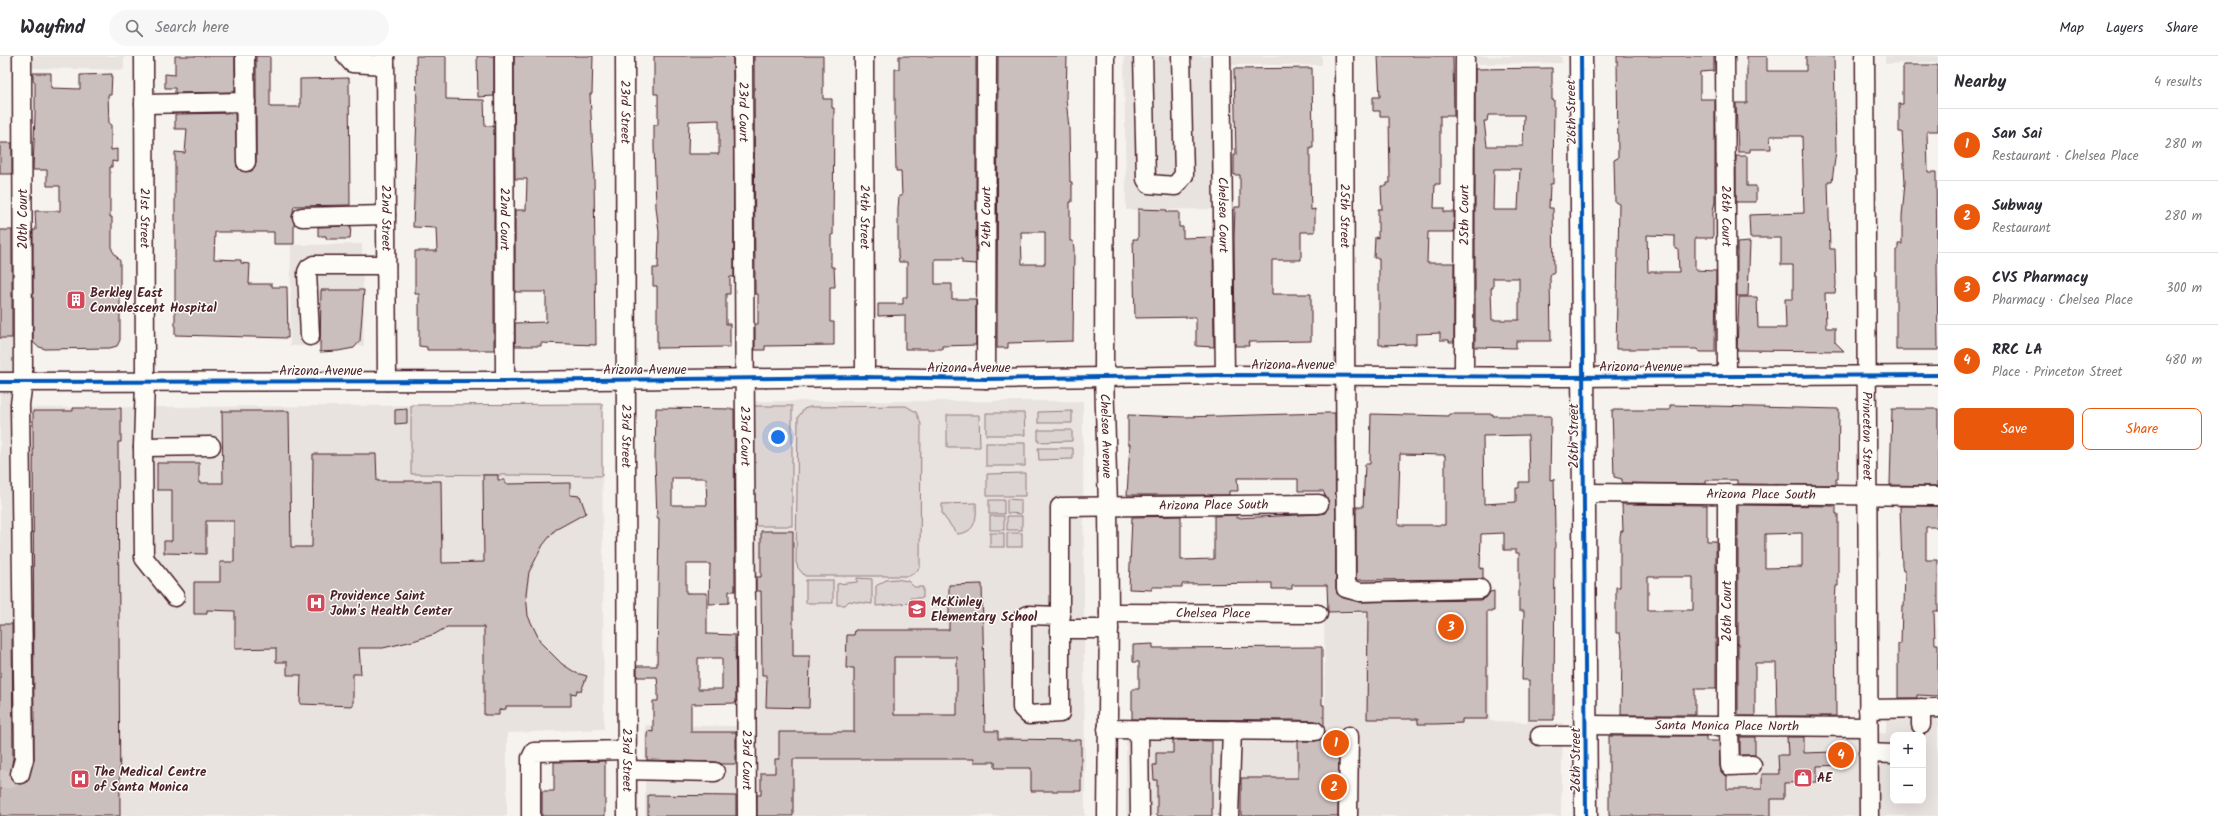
<!DOCTYPE html>
<meta charset="utf-8">
<style>
body{margin:0;font-family:Kalam,sans-serif;background:#f7f7f7;color:#2b2b33}
.controls{position:absolute;right:12px;bottom:12px;display:grid;overflow:hidden;border-radius:8px;box-shadow:0 4px 16px #0002}
.controls button{width:36px;height:36px;display:grid;place-items:center;padding:0;border:0;border-bottom:1px solid #e1e1e2;background:#fff;color:#2b2b33;font:20px sans-serif}
.you{position:absolute;left:778px;top:381px;width:14px;height:14px;margin:-10px;border:3px solid #fff;border-radius:50%;background:#1a73e8;box-shadow:0 0 0 6px #1a73e833}
.badge{display:grid;place-items:center;width:26px;height:26px;border-radius:50%;background:#ea580c;color:#fff;font-size:13px;font-weight:700}
.pin{position:absolute;translate:-50% -50%;border:2px solid #fff;box-shadow:0 1px 4px #0006}
.list{margin:0;padding:0;list-style:none}
h2{display:flex;justify-content:space-between;align-items:center;height:52px;margin:0;padding:0 16px;font-size:17px}
h2 small{font-size:13px;font-weight:400;color:#7c7c81}
.list li{display:grid;grid-template-columns:26px 1fr auto;gap:12px;align-items:center;box-sizing:border-box;height:72px;padding:0 16px;border-top:1px solid #e1e1e2}
.list b{display:block;font-size:15px;white-space:nowrap}
.list p{margin:0;font-size:13px;white-space:nowrap;color:#7c7c81}
.list em{font-size:13px;font-style:normal;color:#7c7c81}
.actions{display:flex;gap:8px;padding:12px 16px}
.actions a{flex:1;padding:9px 0;border:1px solid #ea580c;border-radius:8px;text-align:center;font-size:14px;color:#ea580c}
.actions .main{background:#ea580c;color:#fff}
.icon{flex:none;width:22px;height:22px;fill:none;stroke:currentColor;stroke-width:2;stroke-linecap:round;stroke-linejoin:round}
.map{position:relative;flex:none;width:1938px;height:760px;overflow:hidden}
header{display:flex;align-items:center;gap:24px;box-sizing:border-box;height:56px;padding:0 20px;background:#fff;border-bottom:1px solid #e1e1e2}
header strong{font-size:19px}
nav{display:flex;gap:22px;margin-inline-start:auto;font-size:14px}
.search{width:280px;height:36px;background:#f7f7f7;display:flex;align-items:center;gap:10px;box-sizing:border-box;padding:0 14px;border-radius:22px;color:#7c7c81;font-size:15px}
main{display:flex}
aside{flex:1;background:#fff}
.map>svg:first-child{display:block}
</style>
<header>
<strong>Wayfind</strong>
<div class="search"><svg class="icon" aria-label="search" viewBox="0 0 24 24"><circle cx="10" cy="10" r="6"/><path d="M15 15l6 6"/></svg>Search here</div>
<nav><a>Map</a><a>Layers</a><a>Share</a></nav>
</header>
<main>
<div class="map">
<svg width="1938" height="760" viewBox="0 0 1938 760">
<rect width="100%" height="100%" fill="#f6f3ef"/>
<filter id="ink" filterUnits="userSpaceOnUse"><feTurbulence type="fractalNoise" baseFrequency=".025" numOctaves="2"/><feDisplacementMap in="SourceGraphic" scale="8" xChannelSelector="R" yChannelSelector="G"/><feConvolveMatrix kernelMatrix="1 2 1 2 8 2 1 2 1" color-interpolation-filters="sRGB"/></filter>
<g filter="url(#ink)">
<!-- built -->
<g fill="#e9e3e0" fill-rule="evenodd">
<polygon points="29,0 124,0 124,14 29,12"/>
<polygon points="1124,0 1322,0 1322,9 1231,9 1232,153 1126,154"/>
<polygon points="1469,0 1561,0 1562,7 1470,8"/>
<polygon points="1885,0 1938,0 1938,6 1885,8"/>
<polygon points="362,188 364,290 290,290 291,189"/>
<polygon points="0,195 17,196 17,352 602,348 604,673 507,677 507,760 0,760"/>
<polygon points="749,345 1083,345 1085,760 751,760"/>
<polygon points="1324,557 1487,557 1490,665 1563,667 1561,760 1126,760 1126,670 1325,669"/>
<path d="M1886 658H1938V760H1728L1730 676 1886 677ZM1893 679H1923V745H1893Z"/>
<polygon points="645,669 740,670 742,760 645,760"/>
</g>
<!-- green -->
<g fill="#dcd4d2" stroke="#937a7e">
<polygon points="602,348 602,420 411,418 411,349"/>
<rect x="752" y="350" width="40" height="120"/>
<polygon points="906,350 916,356 921,368 920,510 916,516 909,520 805,520 798,512 796,506 798,361 804,353 810,351"/>
<polygon points="1072,355 1072,367 1038,367 1038,356"/>
<polygon points="986,357 1024,357 1025,379 986,379"/>
<polygon points="947,359 979,359 980,391 947,391"/>
<polygon points="1038,374 1072,374 1072,385 1038,386"/>
<rect x="986" y="387" width="39" height="23"/>
<polygon points="1038,392 1073,392 1073,403 1039,404"/>
<polygon points="1025,417 1025,440 987,440 987,418"/>
<polygon points="1007,443 1021,444 1021,458 1007,457"/>
<rect x="989" y="444" width="15" height="14"/>
<path d="M976 447C977 462 976 477 957 478L942 458V448Z"/>
<rect x="990" y="460" width="14" height="14"/>
<rect x="1007" y="460" width="15" height="14"/>
<rect x="990" y="477" width="14" height="14"/>
<rect x="1007" y="477" width="15" height="14"/>
<polygon points="857,522 872,523 872,548 849,545 845,549 837,549 837,528 857,526"/>
<polygon points="896,523 908,525 914,531 923,531 923,542 910,542 910,547 876,550 876,530 886,524"/>
<rect x="806" y="524" width="27" height="23"/>
</g>
<!-- building -->
<g fill="#cbbfbe" stroke="#4a1f2b" fill-rule="evenodd">
<polygon points="175,0 235,0 235,36 175,37 175,32 165,32 165,18 175,19"/>
<polygon points="256,0 270,0 270,51 300,51 300,23 349,22 350,149 294,150 292,161 294,167 294,188 274,188 274,176 215,176 214,203 241,204 241,207 250,208 249,228 272,228 272,231 287,231 288,282 175,279 175,96 185,97 187,73 175,73 175,58 235,57 237,111 241,115 252,115 256,106"/>
<polygon points="416,0 446,0 446,43 484,44 485,70 494,70 494,294 427,294 427,291 419,290 419,238 415,238 415,195 437,195 436,172 413,171 417,58"/>
<polygon points="477,0 494,0 494,40 478,41"/>
<polygon points="514,0 593,0 592,38 590,38 594,118 596,289 541,287 541,290 515,290 515,267 546,266 546,236 515,236 515,154 526,154 527,123 515,123"/>
<path d="M654 0H733L734 221H730V238H726V268H730V291L657 292V230H653V212H658L659 176 656 151 654 90V69H658V38H654ZM719 64V98H688L689 65Z"/>
<polygon points="754,0 823,0 823,43 832,43 832,52 834,52 833,179 831,179 831,211 834,211 835,231 830,231 830,266 834,266 834,289 765,290 765,294 755,294 755,268 758,268 758,238 755,238"/>
<polygon points="899,0 976,0 976,208 962,207 962,203 935,203 935,228 952,228 952,243 976,243 976,289 942,290 942,293 905,293 905,259 878,260 878,248 903,248 903,241 907,241 907,206 899,206 898,199 898,153 899,140 902,140 901,115 896,115 895,64 895,13 899,13"/>
<path d="M998 0H1067L1066 43 1069 72 1070 126H1072V146H1070V185H1073L1074 193 1073 285 1008 287V292H997ZM1021 176H1045V208H1022Z"/>
<polygon points="1378,0 1453,0 1454,60 1440,60 1440,128 1435,128 1434,152 1444,152 1444,156 1454,156 1454,176 1428,176 1427,207 1454,207 1454,286 1449,286 1449,284 1440,284 1440,277 1416,278 1416,288 1379,289 1379,202 1374,202 1375,181 1378,182 1378,153 1382,153 1381,130 1387,130 1387,127 1390,127 1389,60 1380,60 1380,55 1373,55 1373,41 1380,41"/>
<path d="M1617 0H1714V15L1700 16V43H1715V146L1713 154V182H1695V214L1716 215 1715 296H1699L1697 293H1616L1619 148 1615 146 1614 104 1618 102ZM1647 179 1675 180V193H1678L1679 216H1648Z"/>
<polygon points="1747,0 1767,0 1767,15 1806,15 1806,0 1834,0 1836,95 1832,125 1828,125 1830,193 1835,193 1836,229 1835,237 1825,237 1826,272 1835,272 1835,286 1844,295 1737,294 1739,241 1757,241 1758,272 1786,272 1785,243 1793,243 1793,209 1781,209 1781,182 1750,182 1749,159 1804,157 1802,80 1770,80 1771,93 1750,93 1750,96 1738,96 1736,47 1747,47"/>
<polygon points="1903,9 1938,9 1938,75 1927,75 1928,116 1936,116 1938,294 1896,294 1896,194 1898,194 1898,188 1902,188 1902,161 1905,126 1902,76 1899,76 1899,48 1903,48"/>
<polygon points="1312,12 1313,92 1310,92 1310,121 1311,154 1315,153 1315,176 1301,176 1301,204 1272,204 1272,238 1311,238 1311,285 1248,286 1249,290 1235,290 1234,181 1235,151 1240,151 1240,119 1234,119 1234,99 1236,99 1234,13"/>
<path d="M1552 12V44H1554V51L1553 128H1550L1549 152H1553L1554 217H1551L1550 221 1551 285H1516V292L1475 291V13ZM1488 59H1524L1523 90H1487L1484 65H1487ZM1494 113H1520L1518 154H1493ZM1493 222H1519V264H1492L1491 232H1493Z"/>
<polygon points="33,17 51,17 51,32 80,33 80,19 112,18 111,39 108,39 109,68 111,68 111,94 117,93 117,106 112,105 112,111 110,111 110,161 112,161 112,194 120,205 120,284 117,290 110,292 45,293 37,290 33,286 33,174 36,174 35,155 60,155 60,130 47,130 47,114 33,114 35,59 35,26 33,24"/>
<rect x="0" y="87" width="12" height="31"/>
<polygon points="1736,100 1747,100 1747,130 1756,130 1756,146 1736,146"/>
<polygon points="1138,153 1167,154 1167,156 1179,156 1179,171 1183,171 1183,182 1213,181 1214,291 1196,290 1196,261 1135,262 1133,183 1138,183"/>
<polygon points="351,170 350,183 326,183 326,180 318,180 318,171"/>
<rect x="0" y="174" width="12" height="108"/>
<polygon points="1750,186 1748,240 1737,240 1737,187"/>
<polygon points="321,234 364,234 360,285 354,292 338,295 320,296"/>
<polygon points="1670,349 1839,353 1838,423 1836,423 1836,429 1737,428 1737,424 1706,424 1706,428 1622,427 1622,423 1614,421 1612,354 1670,354"/>
<polygon points="73,352 121,352 121,386 118,386 120,760 0,760 0,568 12,568 13,702 10,720 13,726 22,728 28,725 34,703 33,355 73,355"/>
<path d="M656 352 734 353 735 535H729V547L709 548 710 508H686V537H707V578L735 579 736 647 691 648V676H736V708H722L715 706 647 704V679L648 675 653 676V645H658V632L657 621H637V610H657L659 462H657L655 405ZM672 422H706L707 449H672ZM698 602H722V633H698Z"/>
<polygon points="407,353 407,367 395,368 395,354"/>
<polygon points="1892,353 1938,353 1938,430 1890,429"/>
<polygon points="222,355 289,355 291,491 312,491 313,398 376,398 377,425 441,425 442,507 484,506 483,419 498,419 498,424 505,424 505,428 570,427 570,439 580,440 586,457 555,474 543,489 529,516 526,538 528,560 541,587 562,608 576,617 587,620 581,635 577,634 576,638 571,637 571,650 506,650 506,653 499,654 499,659 484,659 484,571 447,571 435,578 413,585 383,592 359,592 361,618 353,618 353,650 300,648 301,619 287,619 287,606 276,606 276,592 235,593 235,555 207,554 207,558 194,558 194,526 220,526 220,506 234,506 234,465 206,465 206,498 164,497 164,485 172,485 172,434 157,434 157,407 199,407 199,427 223,427"/>
<polygon points="1327,357 1335,357 1336,532 1337,538 1343,542 1360,546 1480,544 1486,542 1490,536 1494,535 1494,555 1487,555 1487,663 1462,663 1462,667 1436,668 1418,668 1418,663 1367,663 1368,555 1328,556 1327,529 1292,529 1292,533 1272,533 1272,527 1182,528 1182,531 1152,531 1152,534 1129,533 1132,461 1181,460 1181,504 1214,503 1214,460 1237,459 1237,462 1319,458 1325,457 1329,448 1323,435 1298,435 1298,423 1271,423 1271,422 1237,422 1238,435 1229,435 1229,439 1127,439 1130,388 1128,388 1128,359 1184,361"/>
<path d="M1371 358 1449 360V358H1493V360H1551L1550 424 1554 423 1555 474 1554 664H1529V624H1522L1524 555H1519V497H1516V494H1504V477L1481 478 1480 513 1483 512V523L1356 524V451H1363L1365 408H1370ZM1528 379 1529 426H1519V432H1516V446L1484 448 1483 380ZM1400 398 1445 399V469H1398Z"/>
<path d="M1622 448 1707 449V485H1716V633H1695V659H1621L1622 594 1620 577H1616V531H1620V481L1621 475H1623ZM1648 521H1693V554H1648Z"/>
<path d="M1738 449 1836 450V458H1838V530H1836L1835 548 1836 660H1777L1776 607H1755V660H1738ZM1802 477V511L1765 512V478Z"/>
<polygon points="1900,450 1938,450 1938,471 1926,471 1926,504 1938,504 1938,555 1934,555 1935,588 1938,588 1938,640 1917,639 1917,642 1898,642 1898,588 1901,588 1902,550 1904,550 1905,515 1903,515 1902,510"/>
<polygon points="761,475 793,475 793,600 810,600 809,652 766,651 767,619 762,619 761,535 756,535 756,521 761,521"/>
<path d="M982 528 985 675H998V683L1081 684V735H1031V712H995V706H974V703H793V760H757V739H761V717H775V703H779V676H854V612H846L847 579H854L855 574H949V529ZM894 601H957V659H894Z"/>
<polygon points="1153,588 1153,592 1322,591 1322,649 1324,649 1324,670 1315,665 1294,664 1132,663 1132,633 1139,633 1139,606 1133,606 1133,589"/>
<polygon points="1324,679 1339,679 1338,760 1241,760 1241,722 1298,722 1298,685 1315,685 1320,684"/>
<polygon points="1609,680 1706,680 1706,685 1719,685 1720,710 1721,716 1727,720 1727,733 1762,733 1762,718 1779,718 1778,699 1788,699 1787,681 1804,681 1804,697 1834,696 1834,693 1847,692 1848,705 1846,709 1817,710 1817,726 1784,727 1784,743 1771,743 1771,760 1609,760"/>
<rect x="1740" y="681" width="15" height="18"/>
<polygon points="1173,684 1212,685 1212,760 1157,760 1157,724 1154,724 1153,709 1156,709 1156,697 1173,697"/>
<polygon points="605,705 605,760 542,760 542,735 554,735 554,706"/>
<polygon points="648,739 736,740 736,760 648,760"/>
</g>
<g fill="none" stroke-linecap="round" stroke-linejoin="round">
<!-- minor-tunnel -->
<polyline stroke="#d4c9c8" stroke-width="18" stroke-dasharray="18 9" stroke-linecap="butt" points="0,723 10,723 20,718"/>
<!-- minor casing -->
<g stroke="#4a1f2b" stroke-width="21">
<g id="minor">
<path id="s1" d="M144 0 145 325 143 391 144 502 175 541"/>
<polyline points="245,0 246,106"/>
<polyline points="346,0 352,7 385,9"/>
<path id="s2" d="M385 0 387 325"/>
<path id="s3" d="M504 0 505 325"/>
<path id="s4" d="M625 0 627 760"/>
<path id="s5" d="M743 0 747 760"/>
<path id="s6" d="M864 0 865 321"/>
<path id="s7" d="M1105 0 1104 320 1108 450 1109 557 1107 760"/>
<polyline points="1143,0 1146,123 1149,128 1175,130 1184,119 1181,0"/>
<path id="s8" d="M1221 0 1225 319"/>
<path id="s9" d="M1344 0 1346 532 1360 536 1480 533"/>
<path id="s10" d="M1725 0 1727 320"/>
<path id="s11" d="M1865 0 1869 760"/>
<polyline points="144,48 246,46"/>
<polyline points="302,161 386,159"/>
<polyline points="310,280 307,216 309,212 314,209 386,209"/>
<path id="s12" d="M1464 319 1465 0"/>
<path id="s13" d="M986 323 987 0"/>
<polyline points="0,326 505,325 865,321 986,323 1225,319 1562,321 1938,319"/>
<polyline points="143,391 211,390"/>
<path id="s14" d="M1585 437 1938 440"/>
<polyline points="1727,438 1727,671 1729,674 1730,710 1752,709"/>
<path id="s15" d="M1109 557 1318 558"/>
<path id="s16" d="M1061 560 1028 559 1022 563V652L1029 659 1060 657V451L1319 448"/>
<polyline points="1061,573 1109,573"/>
<polyline points="1921,652 1921,669"/>
<polyline points="1868,653 1938,652"/>
<path id="s17" d="M1586 669 1868 671"/>
<polyline points="1107,673 1315,675"/>
<polyline points="1139,674 1140,760"/>
<polyline points="1540,680 1586,680"/>
<polyline points="1868,697 1893,698"/>
<polyline points="627,714 715,716"/>
<polyline points="20,718 24,703 20,348 23,326 22,0"/>
<polyline points="531,760 531,702 534,696 626,694"/>
<polyline points="1229,760 1232,674"/>
<polyline points="1348,760 1349,680"/>
</g>
</g>
<!-- major casing -->
<g stroke="#4a1f2b" stroke-width="25">
<polyline id="major" points="1581,0 1586,760"/>
</g>
<!-- minor -->
<use href="#minor" stroke="#fdfcf7" stroke-width="18"/>
<!-- major -->
<use href="#major" stroke="#fdfcf7" stroke-width="22"/>
<!-- cycleway casing -->
<g stroke="#fdfcf7" stroke-width="6">
<g id="cycleway">
<polyline points="1581,0 1586,760"/>
<polyline points="0,326 505,325 865,321 986,323 1225,319 1562,321 1938,319"/>
</g>
</g>
<!-- cycleway -->
<use href="#cycleway" stroke="#0057b8" stroke-width="4"/>
</g>
</g>
<!-- icons -->
<defs>
<g id="building-square" transform="scale(1)"><rect x="-9" y="-9" width="18" height="18" rx="4" fill="#d1495b" stroke="#fdfcf7"/><path d="M-4-6H4V6H1V3H-1V6H-4ZM-2.5-4.3h1.7v1.8h-1.7ZM.8-4.3h1.7v1.8H.8ZM-2.5-1h1.7V.8h-1.7ZM.8-1h1.7V.8H.8Z" fill="#fff"/></g>
<g id="hospital-square" transform="scale(1)"><rect x="-9" y="-9" width="18" height="18" rx="4" fill="#d1495b" stroke="#fdfcf7"/><path d="M-5-5h3v3.5h4V-5h3V5h-3V1.5h-4V5h-3Z" fill="#fff"/></g>
<g id="school-square" transform="scale(1)"><rect x="-9" y="-9" width="18" height="18" rx="4" fill="#d1495b" stroke="#fdfcf7"/><path d="M0-5L7-2L0 1L-7-2ZM-4 1L0 2.5L4 1V4Q0 6-4 4Z" fill="#fff"/></g>
<g id="shop-square" transform="scale(1)"><rect x="-9" y="-9" width="18" height="18" rx="4" fill="#d1495b" stroke="#fdfcf7"/><path d="M-5-2.5h2.3a2.7 3.5 0 0 1 5.4 0H5L5.5 6h-11ZM-1.5-2.5h3a1.5 2.3 0 0 0-3 0Z" fill="#fff"/></g>
</defs>
<g fill-rule="evenodd">
<use href="#building-square" x="76" y="244"/>
<use href="#hospital-square" x="316" y="547"/>
<use href="#school-square" x="917" y="553"/>
<use href="#shop-square" x="1803" y="722"/>
<use href="#hospital-square" x="80" y="723"/>
</g>
<g text-anchor="middle" dominant-baseline="central" stroke-width="3" stroke-linejoin="round" paint-order="stroke">
<!-- street labels -->
<g font-size="13" fill="#4a1f2b" stroke="#fdfcf7">
<text stroke="none"><textPath href="#s4" startOffset="56">23rd Street</textPath></text>
<text stroke="none"><textPath href="#s5" startOffset="56">23rd Court</textPath></text>
<text transform="translate(1572 56) rotate(-91)">26th Street</text>
<text stroke="none"><textPath href="#s8" startOffset="159">Chelsea Court</textPath></text>
<text stroke="none"><textPath href="#s12" startOffset="160">25th Court</textPath></text>
<text stroke="none"><textPath href="#s9" startOffset="160">25th Street</textPath></text>
<text stroke="none"><textPath href="#s10" startOffset="160">26th Court</textPath></text>
<text stroke="none"><textPath href="#s6" startOffset="161">24th Street</textPath></text>
<text stroke="none"><textPath href="#s13" startOffset="162">24th Court</textPath></text>
<text stroke="none"><textPath href="#s1" startOffset="162">21st Street</textPath></text>
<text stroke="none"><textPath href="#s2" startOffset="162">22nd Street</textPath></text>
<text transform="translate(23 163) rotate(-90)">20th Court</text>
<text stroke="none"><textPath href="#s3" startOffset="163">22nd Court</textPath></text>
<text x="1293" y="309">Arizona Avenue</text>
<text x="1641" y="311">Arizona Avenue</text>
<text x="969" y="312">Arizona Avenue</text>
<text x="645" y="314">Arizona Avenue</text>
<text x="321" y="315">Arizona Avenue</text>
<text stroke="none"><textPath href="#s4" startOffset="380">23rd Street</textPath></text>
<text stroke="none"><textPath href="#s5" startOffset="380">23rd Court</textPath></text>
<text stroke="none"><textPath href="#s7" startOffset="380">Chelsea Avenue</textPath></text>
<text transform="translate(1574 380) rotate(-90)">26th Street</text>
<text stroke="none"><textPath href="#s11" startOffset="380">Princeton Street</textPath></text>
<text stroke="none"><textPath href="#s14" startOffset="176">Arizona Place South</textPath></text>
<text stroke="none"><textPath href="#s16" startOffset="530">Arizona Place South</textPath></text>
<text transform="translate(1727 555) rotate(-90)">26th Court</text>
<text stroke="none"><textPath href="#s15" startOffset="104">Chelsea Place</textPath></text>
<text stroke="none"><textPath href="#s17" startOffset="141">Santa Monica Place North</textPath></text>
<text stroke="none"><textPath href="#s4" startOffset="704">23rd Street</textPath></text>
<text stroke="none"><textPath href="#s5" startOffset="704">23rd Court</textPath></text>
<text transform="translate(1576 704) rotate(-90)">26th Street</text>
</g>
<!-- poi labels -->
<g font-size="13" font-weight="bold" fill="#4a1f2b" stroke="#fdfcf7" text-anchor="start">
<text x="90" y="237">Berkley East<tspan x="90" dy="15">Convalescent Hospital</tspan></text>
<text x="330" y="540">Providence Saint<tspan x="330" dy="15">John's Health Center</tspan></text>
<text x="931" y="546">McKinley<tspan x="931" dy="15">Elementary School</tspan></text>
<text x="94" y="716">The Medical Centre<tspan x="94" dy="15">of Santa Monica</tspan></text>
<text x="1817" y="722">AE</text>
</g>
</g>
</svg>
<div class="controls">
<button>+</button>
<button>−</button>
</div>
<div class="you"></div>
<div class="pin badge" style="left:1336px;top:687px">1</div>
<div class="pin badge" style="left:1334px;top:731px">2</div>
<div class="pin badge" style="left:1451px;top:571px">3</div>
<div class="pin badge" style="left:1841px;top:699px">4</div>
</div>
<aside>
<h2>Nearby<small>4 results</small></h2>
<ul class="list">
<li><span class="badge">1</span><div><b>San Sai</b><p>Restaurant · Chelsea Place</p></div><em>280 m</em></li>
<li><span class="badge">2</span><div><b>Subway</b><p>Restaurant</p></div><em>280 m</em></li>
<li><span class="badge">3</span><div><b>CVS Pharmacy</b><p>Pharmacy · Chelsea Place</p></div><em>300 m</em></li>
<li><span class="badge">4</span><div><b>RRC LA</b><p>Place · Princeton Street</p></div><em>480 m</em></li>
</ul>
<div class="actions"><a class="main">Save</a><a>Share</a></div>
</aside>
</main>
